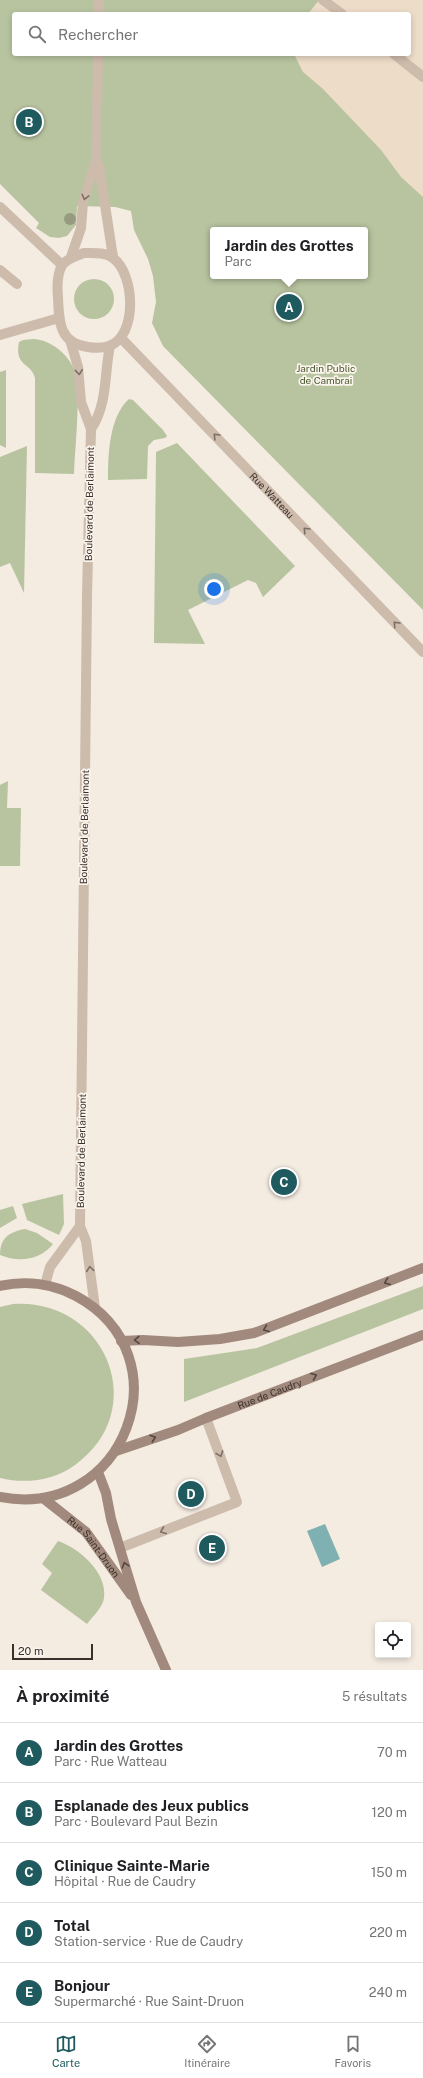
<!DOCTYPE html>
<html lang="fr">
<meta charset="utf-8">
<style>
body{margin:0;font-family:"Public Sans",sans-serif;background:#f2f2f2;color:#202124}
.controls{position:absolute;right:12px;bottom:12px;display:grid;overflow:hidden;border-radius:4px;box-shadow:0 2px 6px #0003}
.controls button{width:36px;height:36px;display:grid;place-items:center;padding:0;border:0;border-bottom:1px solid #e0e0e0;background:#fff;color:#202124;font:20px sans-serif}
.scale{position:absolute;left:12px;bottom:10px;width:81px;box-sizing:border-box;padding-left:4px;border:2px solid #3b302b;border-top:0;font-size:11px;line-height:14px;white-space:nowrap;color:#3b302b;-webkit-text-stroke:3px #fbf5ee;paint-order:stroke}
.you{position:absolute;left:214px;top:589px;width:14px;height:14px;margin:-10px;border:3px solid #fff;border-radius:50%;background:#1a73e8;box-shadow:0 0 0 6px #1a73e833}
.badge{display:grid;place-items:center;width:26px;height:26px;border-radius:50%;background:#1f5a5e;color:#fff;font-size:13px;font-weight:700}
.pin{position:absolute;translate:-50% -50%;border:2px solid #fff;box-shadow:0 1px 4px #0006}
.popup{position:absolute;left:210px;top:227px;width:158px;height:52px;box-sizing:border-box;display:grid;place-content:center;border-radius:4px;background:#fff;filter:drop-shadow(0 1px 3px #0005);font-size:13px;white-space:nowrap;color:#757577}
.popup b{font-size:15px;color:#202124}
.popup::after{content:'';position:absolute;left:50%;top:100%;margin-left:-8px;border:8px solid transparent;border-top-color:#fff}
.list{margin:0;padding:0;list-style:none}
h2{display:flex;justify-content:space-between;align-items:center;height:52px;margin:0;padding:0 16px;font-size:17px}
h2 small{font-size:13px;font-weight:400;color:#757577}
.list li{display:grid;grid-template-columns:26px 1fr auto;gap:12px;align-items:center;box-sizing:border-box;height:60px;padding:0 16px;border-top:1px solid #e0e0e0}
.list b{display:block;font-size:15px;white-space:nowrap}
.list p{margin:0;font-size:13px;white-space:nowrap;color:#757577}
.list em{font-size:13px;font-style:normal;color:#757577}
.icon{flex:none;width:22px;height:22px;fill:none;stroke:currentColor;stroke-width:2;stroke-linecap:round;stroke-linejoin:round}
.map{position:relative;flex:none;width:423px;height:1670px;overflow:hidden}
.search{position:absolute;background:#fff;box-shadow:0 2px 6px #0003;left:12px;right:12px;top:12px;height:44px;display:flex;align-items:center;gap:10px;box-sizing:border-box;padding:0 14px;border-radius:4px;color:#757577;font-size:15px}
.sheet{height:352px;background:#fff}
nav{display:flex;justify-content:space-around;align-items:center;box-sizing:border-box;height:56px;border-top:1px solid #e0e0e0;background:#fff;font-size:11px;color:#757577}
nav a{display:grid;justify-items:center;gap:2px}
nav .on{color:#1f5a5e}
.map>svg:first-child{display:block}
</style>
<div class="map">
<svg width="423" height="1670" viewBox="0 0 423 1670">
<rect width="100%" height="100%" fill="#f4ebe1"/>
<!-- green -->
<g fill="#b8c4a0" fill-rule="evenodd">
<path d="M0 0H423V610L163 346 152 323 156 302 153 276 148 259 134 230 131 211 115 207 77 206 76 225 67 236 59 238 50 237 36 228 39 223 0 184ZM14 14H409V54H14ZM213 230H365V276H213Z"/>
<circle cx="94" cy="299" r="20"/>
<path d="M33 339C51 340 69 354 75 372 81 395 75 448 74 474L35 473V378C32 363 14 367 19 342L23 340Z"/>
<polygon points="6,370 6,448 0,445 0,372"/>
<path d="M129 399 133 400 163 430 167 436 165 438 154 440 148 446 147 479 108 480C108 455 109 417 129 399Z"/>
<polygon points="177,443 295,566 263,597 256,583 248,580 188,610 205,644 154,643 156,452"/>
<polygon points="27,446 24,593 10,563 0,567 0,457"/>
<polygon points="8,781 7,808 21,808 20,866 0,866 0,785"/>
<polygon points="63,1194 64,1224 59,1235 27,1220 22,1204"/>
<polygon points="13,1206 17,1218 0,1228 0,1210"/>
<path d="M25 1229 37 1233 53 1244C40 1260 19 1263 0 1255 0 1238 9 1232 25 1229Z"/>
<polygon points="423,1286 423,1309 184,1402 184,1359 257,1348"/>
<path d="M13 1304C106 1298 152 1410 75 1465 54 1481 25 1484 0 1478V1307Z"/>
<path d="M58 1541C79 1548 108 1573 104 1598 103 1607 93 1616 87 1624L41 1590 52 1573 42 1564Z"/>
</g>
<!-- plaza -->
<polygon fill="#ecdcc8" points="319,0 423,0 423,197 401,177 381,150 323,89 303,72 294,54 409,54 409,14 308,14"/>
<!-- water -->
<polygon fill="#7fb0b2" points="325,1524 340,1559 322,1567 307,1531"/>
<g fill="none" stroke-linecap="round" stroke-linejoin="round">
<!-- lane -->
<g stroke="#cdbbac" stroke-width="10">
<polyline points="323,0 342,14"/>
<polyline points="394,54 423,77"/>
<polyline points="0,270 17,284"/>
<polyline points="120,1548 237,1502 206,1418"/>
</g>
<!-- street -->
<g stroke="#cdbbac" stroke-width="10">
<polyline points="99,14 99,0"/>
<polyline points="98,54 96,160 99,166 113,257"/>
<polyline points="0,207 62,265"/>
<path d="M84 253C94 253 105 252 113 258 135 274 138 336 109 346 103 348 94 348 88 347 59 343 59 322 58 297 57 288 57 272 63 264 68 258 76 256 84 253Z"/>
<polyline points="71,257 81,228 83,202 96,160"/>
<polyline points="0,335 59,318"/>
<path id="s1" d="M121 338 423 652"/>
<polyline points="71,343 78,367 81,402 91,429 87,596 80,1226 86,1241 95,1308"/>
<path d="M91 429C108 404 104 374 110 346"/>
<polyline points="45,1285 50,1267 80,1226"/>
</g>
<!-- secondary -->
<g stroke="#a18a7d" stroke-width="10">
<path d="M0 1286C26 1280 53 1284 76 1296 187 1356 125 1521 0 1497"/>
<polyline points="121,1341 143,1340 178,1342 220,1339 254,1333 423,1268"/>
<path id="s2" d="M116 1451 178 1430 206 1418 423 1335"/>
<polyline points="98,1472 106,1493 111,1519 136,1602 166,1670"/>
<path id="s3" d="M43 1498 86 1532 131 1595"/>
</g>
</g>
<!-- trees -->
<circle fill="#969b7f" cx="70" cy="219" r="6"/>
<!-- one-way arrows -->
<defs><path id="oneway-chevron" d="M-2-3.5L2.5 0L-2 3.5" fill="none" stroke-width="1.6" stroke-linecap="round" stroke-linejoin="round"/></defs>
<g stroke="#7d6f65">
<use href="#oneway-chevron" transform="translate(85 197) rotate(104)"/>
<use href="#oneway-chevron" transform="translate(79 372) rotate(84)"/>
<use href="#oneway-chevron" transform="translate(216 436) rotate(-134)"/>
<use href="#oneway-chevron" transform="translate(306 530) rotate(-134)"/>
<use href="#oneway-chevron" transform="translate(396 624) rotate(-133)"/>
<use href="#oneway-chevron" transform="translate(90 1269) rotate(-98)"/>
<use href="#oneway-chevron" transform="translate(220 1454) rotate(70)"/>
<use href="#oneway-chevron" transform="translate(163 1531) rotate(158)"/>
</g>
<g stroke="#544640">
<use href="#oneway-chevron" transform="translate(387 1282) rotate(159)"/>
<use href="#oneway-chevron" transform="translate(266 1329) rotate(159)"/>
<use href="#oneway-chevron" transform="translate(137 1340) rotate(178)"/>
<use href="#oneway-chevron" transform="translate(314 1376) rotate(-21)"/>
<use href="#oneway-chevron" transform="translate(153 1438) rotate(-18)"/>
<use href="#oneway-chevron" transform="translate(125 1565) rotate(-107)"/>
</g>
<g text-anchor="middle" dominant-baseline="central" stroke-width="3.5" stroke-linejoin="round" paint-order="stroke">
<!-- park labels -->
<g font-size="10" fill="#4a5a2e" stroke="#fbf5ee">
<text x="326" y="368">Jardin Public<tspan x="326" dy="12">de Cambrai</tspan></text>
</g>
<!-- street labels -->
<g font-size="10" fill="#3b302b" stroke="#fbf5ee">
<text stroke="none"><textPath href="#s1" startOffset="218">Rue Watteau</textPath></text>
<text transform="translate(89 504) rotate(-89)">Boulevard de Berlaimont</text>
<text transform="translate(84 827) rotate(-89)">Boulevard de Berlaimont</text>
<text transform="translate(81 1151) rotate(-89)">Boulevard de Berlaimont</text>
<text stroke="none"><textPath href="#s2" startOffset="164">Rue de Caudry</textPath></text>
<text stroke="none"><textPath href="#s3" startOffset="71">Rue Saint-Druon</textPath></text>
</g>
</g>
</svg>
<div class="controls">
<button><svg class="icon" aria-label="locate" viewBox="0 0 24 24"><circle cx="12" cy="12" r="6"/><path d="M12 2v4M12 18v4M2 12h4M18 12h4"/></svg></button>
</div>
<div class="scale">20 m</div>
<div class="you"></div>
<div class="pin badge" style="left:289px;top:307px">A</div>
<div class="popup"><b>Jardin des Grottes</b>Parc</div>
<div class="pin badge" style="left:29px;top:122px">B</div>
<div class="pin badge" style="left:284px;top:1182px">C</div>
<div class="pin badge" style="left:191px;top:1494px">D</div>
<div class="pin badge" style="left:212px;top:1548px">E</div>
<div class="search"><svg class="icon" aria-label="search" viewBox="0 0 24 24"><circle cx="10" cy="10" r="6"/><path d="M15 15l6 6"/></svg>Rechercher</div>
</div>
<section class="sheet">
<h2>À proximité<small>5 résultats</small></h2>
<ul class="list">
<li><span class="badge">A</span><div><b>Jardin des Grottes</b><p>Parc · Rue Watteau</p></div><em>70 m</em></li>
<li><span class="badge">B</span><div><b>Esplanade des Jeux publics</b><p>Parc · Boulevard Paul Bezin</p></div><em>120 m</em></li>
<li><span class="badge">C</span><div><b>Clinique Sainte-Marie</b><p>Hôpital · Rue de Caudry</p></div><em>150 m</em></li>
<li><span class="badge">D</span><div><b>Total</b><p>Station-service · Rue de Caudry</p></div><em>220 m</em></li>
<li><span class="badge">E</span><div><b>Bonjour</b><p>Supermarché · Rue Saint-Druon</p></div><em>240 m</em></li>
</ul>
</section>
<nav>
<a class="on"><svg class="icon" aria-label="map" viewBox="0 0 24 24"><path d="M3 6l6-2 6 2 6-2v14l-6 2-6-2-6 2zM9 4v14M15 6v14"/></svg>Carte</a>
<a><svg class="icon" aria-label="directions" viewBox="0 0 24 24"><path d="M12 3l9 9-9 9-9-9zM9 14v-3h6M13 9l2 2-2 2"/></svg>Itinéraire</a>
<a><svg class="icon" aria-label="saved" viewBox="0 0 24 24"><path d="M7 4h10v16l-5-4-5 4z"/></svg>Favoris</a>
</nav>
